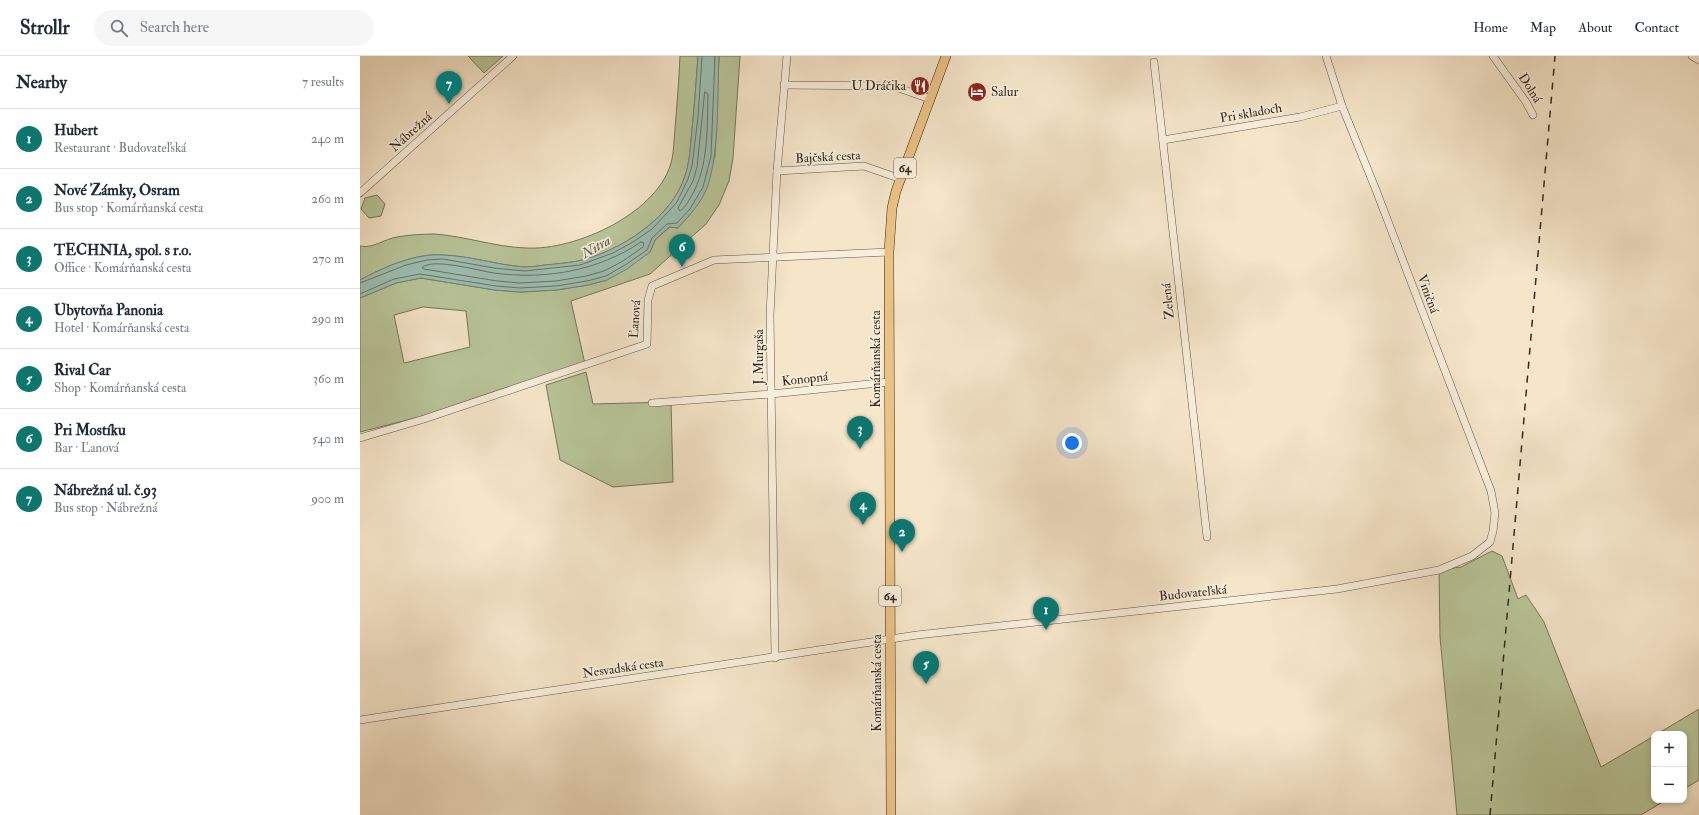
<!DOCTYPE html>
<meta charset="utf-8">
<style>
body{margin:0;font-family:"IM FELL Double Pica",serif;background:#f6f6f7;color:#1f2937}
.controls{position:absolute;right:12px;bottom:12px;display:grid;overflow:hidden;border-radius:8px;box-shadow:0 2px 6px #0003}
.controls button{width:36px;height:36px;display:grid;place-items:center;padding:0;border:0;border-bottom:1px solid #e0e1e3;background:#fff;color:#1f2937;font:20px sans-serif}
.you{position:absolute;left:712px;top:387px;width:14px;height:14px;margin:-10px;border:3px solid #fff;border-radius:50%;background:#1a73e8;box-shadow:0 0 0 6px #1a73e833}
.badge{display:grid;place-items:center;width:26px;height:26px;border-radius:50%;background:#0f766e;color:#fff;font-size:13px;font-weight:700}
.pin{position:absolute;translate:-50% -33px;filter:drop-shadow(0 1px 2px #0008)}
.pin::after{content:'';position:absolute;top:21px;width:14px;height:12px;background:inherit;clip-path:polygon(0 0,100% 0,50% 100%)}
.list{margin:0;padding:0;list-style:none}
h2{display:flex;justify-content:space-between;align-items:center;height:52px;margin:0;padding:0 16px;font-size:17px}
h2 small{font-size:13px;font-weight:400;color:#747a83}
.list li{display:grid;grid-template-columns:26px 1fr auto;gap:12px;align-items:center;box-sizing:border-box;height:60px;padding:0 16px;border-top:1px solid #e0e1e3}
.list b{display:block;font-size:15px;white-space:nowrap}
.list p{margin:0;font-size:13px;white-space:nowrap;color:#747a83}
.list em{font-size:13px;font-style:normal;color:#747a83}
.icon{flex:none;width:22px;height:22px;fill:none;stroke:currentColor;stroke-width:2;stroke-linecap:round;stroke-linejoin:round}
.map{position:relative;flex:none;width:1339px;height:759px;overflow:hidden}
header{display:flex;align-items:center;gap:24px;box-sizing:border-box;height:56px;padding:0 20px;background:#fff;border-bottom:1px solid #e0e1e3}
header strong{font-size:19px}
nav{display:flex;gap:22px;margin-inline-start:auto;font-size:14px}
.search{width:280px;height:36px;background:#f6f6f7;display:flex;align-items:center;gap:10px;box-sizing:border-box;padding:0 14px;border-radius:22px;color:#747a83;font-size:15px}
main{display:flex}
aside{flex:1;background:#fff}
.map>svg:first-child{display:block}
</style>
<header>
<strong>Strollr</strong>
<div class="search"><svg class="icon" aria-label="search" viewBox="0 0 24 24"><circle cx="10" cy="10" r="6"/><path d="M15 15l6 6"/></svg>Search here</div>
<nav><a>Home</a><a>Map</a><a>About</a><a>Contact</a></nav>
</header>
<main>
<aside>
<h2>Nearby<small>7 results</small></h2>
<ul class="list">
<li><span class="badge">1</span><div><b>Hubert</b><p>Restaurant · Budovateľská</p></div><em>240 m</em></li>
<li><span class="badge">2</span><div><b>Nové Zámky, Osram</b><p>Bus stop · Komárňanská cesta</p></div><em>260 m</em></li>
<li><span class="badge">3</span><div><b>TECHNIA, spol. s r.o.</b><p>Office · Komárňanská cesta</p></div><em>270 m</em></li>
<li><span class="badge">4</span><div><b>Ubytovňa Panonia</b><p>Hotel · Komárňanská cesta</p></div><em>290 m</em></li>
<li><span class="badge">5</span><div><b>Rival Car</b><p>Shop · Komárňanská cesta</p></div><em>360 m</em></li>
<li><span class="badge">6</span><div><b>Pri Mostíku</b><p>Bar · Ľanová</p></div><em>540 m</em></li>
<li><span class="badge">7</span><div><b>Nábrežná ul. č.93</b><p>Bus stop · Nábrežná</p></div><em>900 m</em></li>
</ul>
</aside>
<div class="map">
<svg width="1339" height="759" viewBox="0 0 1339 759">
<rect width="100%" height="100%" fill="#f5e5c9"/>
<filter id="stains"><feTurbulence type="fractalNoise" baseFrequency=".005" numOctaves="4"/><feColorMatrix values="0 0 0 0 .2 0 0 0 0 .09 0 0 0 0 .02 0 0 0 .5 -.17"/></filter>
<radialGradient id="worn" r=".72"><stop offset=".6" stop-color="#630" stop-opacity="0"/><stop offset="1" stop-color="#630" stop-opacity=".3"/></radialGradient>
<!-- green -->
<g fill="#b8c599" stroke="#77765a" fill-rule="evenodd">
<polygon points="108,0 143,0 124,17"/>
<path d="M320 0H338C336 28 334 56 331 84 330 96 329 108 325 120 312 162 259 196 218 205 207 207 196 208 185 209 178 210 171 211 164 211 137 209 110 200 83 199 56 197 24 211 0 224V190C13 193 24 183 37 181 48 179 62 178 74 178 105 180 135 191 166 192 216 195 301 156 312 103 314 93 314 82 315 73 317 48 319 24 320 0Z"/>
<path d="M359 0H380L373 102 369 125 359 149 346 168 290 218 211 245 225 308 67 359 0 376V242L36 227 61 222 135 234 160 236 197 234 228 229 247 224 290 196 295 184 310 171 318 172 333 155 355 100ZM63 251 106 255 110 291 44 307 34 259Z"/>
<polygon points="17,139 25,148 21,160 9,162 1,153 5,142"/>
<polygon points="226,316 233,348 311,346 313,426 253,431 200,404 186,329"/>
<polygon points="1132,495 1142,500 1158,543 1166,539 1184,566 1241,711 1294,680 1294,744 1306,744 1281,759 1097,759 1080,581 1079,514 1101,511"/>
<polygon points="1339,653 1339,724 1324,733 1324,678 1297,678"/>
</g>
<!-- water -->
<path fill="#9dbfb2" stroke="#748275" d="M338 0H359C357 40 360 95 347 132 341 147 329 160 318 172L309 171 295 184 290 196 267 213 247 224 228 229 197 234 160 236 135 234 61 222 36 227 0 242V224C24 211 56 197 83 199 110 200 137 209 164 211 171 211 178 210 185 209 196 208 207 207 218 205 259 196 312 162 325 120 329 108 330 96 331 84 334 56 336 28 338 0Z"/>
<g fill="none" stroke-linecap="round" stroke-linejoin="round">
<!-- shore -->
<g stroke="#6a7366" stroke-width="1">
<path d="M345 36 348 38C347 72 349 110 331 141 328 146 325 152 320 155L318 152 333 125 337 111Z"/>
<path d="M281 186 284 187 283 191 263 205 244 215 226 220 196 225 160 227 137 225 64 213 62 212C71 201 120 215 134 217 185 224 238 215 281 186Z"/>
<polyline points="0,227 46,209 67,204 83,203 134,212 165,215 220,209 253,197 273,186 292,173 308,156 317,146 328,123 332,110 338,61 342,0"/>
<polyline points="0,238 34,223 60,218 136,230 160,232 196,230 227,225 246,220 265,209 287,194 292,182 307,168 317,167 330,153 343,131 351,100 355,0"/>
</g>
<!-- minor casing -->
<g stroke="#665646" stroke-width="8">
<g id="minor">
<polyline points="1133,0 1166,46 1173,59"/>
<polyline points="1332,0 1339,4"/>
<polyline points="794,6 847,481"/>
<polyline points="424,29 533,30 570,43"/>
<polyline points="803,84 940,61 982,50"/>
<polyline points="417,115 504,110 541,123"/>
<polyline points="0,137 153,0"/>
<polyline points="292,347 411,338 529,326"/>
<polyline points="0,382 64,363 287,288 288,244 292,230 354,204 529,196"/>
<polyline points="415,602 410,259 417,115 427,0"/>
<polyline points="0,664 557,579 977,533 1079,514 1112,500 1130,486 1133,475 1135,457 1131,435 1016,134 982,50 966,0"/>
</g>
</g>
<!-- major casing -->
<g stroke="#36271a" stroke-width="10">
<polyline id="major" points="531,759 529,196 532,152 536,135 586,0"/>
</g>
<!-- minor -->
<use href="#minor" stroke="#f8eedc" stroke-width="7"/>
<!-- major -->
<use href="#major" stroke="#eac284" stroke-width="9"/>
<!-- rail -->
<polyline stroke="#36271a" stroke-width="1.5" stroke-dasharray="7 7" stroke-linecap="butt" points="1130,759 1195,0"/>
</g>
<!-- icons -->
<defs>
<g id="restaurant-disc" transform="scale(1)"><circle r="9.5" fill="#8f2418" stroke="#f8eedc"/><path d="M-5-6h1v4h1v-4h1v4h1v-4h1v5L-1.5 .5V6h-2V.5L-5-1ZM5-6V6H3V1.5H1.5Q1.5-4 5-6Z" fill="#fff"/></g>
<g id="hotel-disc" transform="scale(1)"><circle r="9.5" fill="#8f2418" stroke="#f8eedc"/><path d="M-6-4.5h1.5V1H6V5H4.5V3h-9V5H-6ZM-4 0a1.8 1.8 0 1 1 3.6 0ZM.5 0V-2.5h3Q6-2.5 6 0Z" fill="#fff"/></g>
</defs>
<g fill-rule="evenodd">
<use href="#restaurant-disc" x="560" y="30"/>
<use href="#hotel-disc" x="617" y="36"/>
</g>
<g text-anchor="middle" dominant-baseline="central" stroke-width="3.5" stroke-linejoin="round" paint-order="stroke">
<!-- shield labels -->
<g fill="#f8eedc" stroke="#706354" stroke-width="1">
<rect x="534" y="102" width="22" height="20" rx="3"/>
<rect x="519" y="530" width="22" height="20" rx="3"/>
</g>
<g font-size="12" font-weight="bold" fill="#36271a">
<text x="545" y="112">64</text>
<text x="530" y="540">64</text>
</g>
<!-- poi labels -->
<g font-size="13" fill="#36271a" stroke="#f8eedc" text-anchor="end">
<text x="546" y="30">U Dráčika</text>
<text x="631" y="36" text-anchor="start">Salur</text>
</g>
<!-- street labels -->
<g font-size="13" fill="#36271a" stroke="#f8eedc">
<text transform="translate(1170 32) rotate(57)">Dolná</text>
<text transform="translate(891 57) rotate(-10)">Pri skladoch</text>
<text transform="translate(51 76) rotate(-42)">Nábrežná</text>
<text transform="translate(468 101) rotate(-3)">Bajčská cesta</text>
<text transform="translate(1068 238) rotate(70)">Viničná</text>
<text transform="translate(808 245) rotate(-96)">Zelená</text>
<text transform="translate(275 263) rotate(-86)">Ľanová</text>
<text transform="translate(399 301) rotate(-90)">J. Murgaša</text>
<text transform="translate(516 303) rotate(-90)">Komárňanská cesta</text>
<text transform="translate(445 323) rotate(-6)">Konopná</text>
<text transform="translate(833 537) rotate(-6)">Budovateľská</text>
<text transform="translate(263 612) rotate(-8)">Nesvadská cesta</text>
<text transform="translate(517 627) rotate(-90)">Komárňanská cesta</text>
</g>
<!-- water labels -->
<g font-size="14" font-style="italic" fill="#555548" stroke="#f8eedc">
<text transform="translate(236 191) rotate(-30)">Nitra</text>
</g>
</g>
<rect width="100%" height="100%" filter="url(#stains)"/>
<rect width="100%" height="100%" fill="url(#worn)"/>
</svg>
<div class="controls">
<button>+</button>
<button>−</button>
</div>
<div class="you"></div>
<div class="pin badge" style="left:686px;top:574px">1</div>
<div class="pin badge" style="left:542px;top:496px">2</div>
<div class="pin badge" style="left:500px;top:393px">3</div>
<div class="pin badge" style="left:503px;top:469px">4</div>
<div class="pin badge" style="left:566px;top:628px">5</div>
<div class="pin badge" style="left:322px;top:211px">6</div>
<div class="pin badge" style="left:89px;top:48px">7</div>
</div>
</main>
